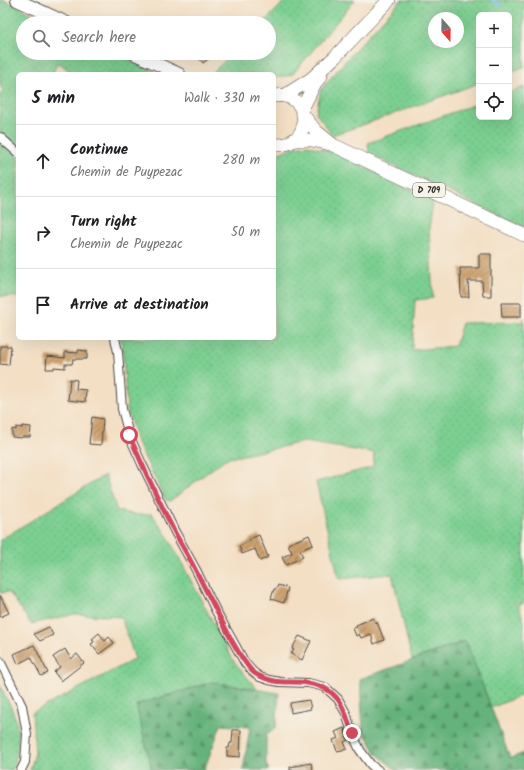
<!DOCTYPE html>
<meta charset="utf-8">
<style>
body{margin:0;font-family:Kalam,sans-serif;background:#f2f2f2;color:#202124}
.controls{position:absolute;right:12px;top:12px;display:grid;overflow:hidden;border-radius:6px;box-shadow:0 4px 16px #0002}
.controls button{width:36px;height:36px;display:grid;place-items:center;padding:0;border:0;border-bottom:1px solid #e0e0e0;background:#fff;color:#202124;font:20px sans-serif}
.compass{position:absolute;left:428px;top:12px;width:36px;height:36px;border-radius:50%;background:#fff;box-shadow:0 4px 16px #0002;rotate:160deg}
.stop{position:absolute;width:12px;height:12px;margin:-9px;border:3px solid #d1495b;border-radius:50%;background:#fff}
.stop.end{background:#d1495b;border-color:#fff;box-shadow:0 1px 4px #0008}
.list{margin:0;padding:0;list-style:none}
h2{display:flex;justify-content:space-between;align-items:center;height:52px;margin:0;padding:0 16px;font-size:17px}
h2 small{font-size:13px;font-weight:400;color:#757577}
.list li{display:grid;grid-template-columns:26px 1fr auto;gap:12px;align-items:center;box-sizing:border-box;height:72px;padding:0 16px;border-top:1px solid #e0e0e0}
.list b{display:block;font-size:15px;white-space:nowrap}
.list p{margin:0;font-size:13px;white-space:nowrap;color:#757577}
.list em{font-size:13px;font-style:normal;color:#757577}
.icon{flex:none;width:22px;height:22px;fill:none;stroke:currentColor;stroke-width:2;stroke-linecap:round;stroke-linejoin:round}
.map{position:relative;flex:none;width:524px;height:770px;overflow:hidden}
.search{position:absolute;background:#fff;box-shadow:0 4px 16px #0002;left:16px;top:16px;width:260px;height:44px;display:flex;align-items:center;gap:10px;box-sizing:border-box;padding:0 14px;border-radius:22px;color:#757577;font-size:15px}
.panel{position:absolute;background:#fff;box-shadow:0 4px 16px #0002;left:16px;top:72px;width:260px;height:268px;border-radius:6px}
.map>svg:first-child{display:block}
</style>
<div class="map">
<svg width="524" height="770" viewBox="0 0 524 770">
<defs>
<pattern id="grass-dots" width="8" height="8" patternUnits="userSpaceOnUse"><rect width="8" height="8" fill="#7ccf91"/><path d="M2 2h.1M6 6h.1" fill="none" stroke="#6bb27d" stroke-width="1.8" stroke-linecap="round"/></pattern>
<pattern id="forest-firs" width="22" height="20" patternUnits="userSpaceOnUse"><rect width="22" height="20" fill="#65b27b"/><path d="M5 1l3.5 6h-7zM16 11l3.5 6h-7z" fill="#539165"/></pattern>
<pattern id="building-hatch" width="6" height="6" patternUnits="userSpaceOnUse"><rect width="6" height="6" fill="#cca06e"/><path d="M-1 1l2-2M0 6l6-6M5 7l2-2" fill="none" stroke="#a6835b"/></pattern>
</defs>
<rect width="100%" height="100%" fill="#f7f3e8"/>
<filter id="ink" filterUnits="userSpaceOnUse"><feTurbulence type="fractalNoise" baseFrequency=".025" numOctaves="2"/><feDisplacementMap in="SourceGraphic" scale="8" xChannelSelector="R" yChannelSelector="G"/><feConvolveMatrix kernelMatrix="1 2 1 2 8 2 1 2 1" color-interpolation-filters="sRGB"/></filter>
<filter id="wash" filterUnits="userSpaceOnUse"><feTurbulence type="fractalNoise" baseFrequency=".012" numOctaves="4" result="noise"/><feDisplacementMap in="SourceGraphic" scale="16" xChannelSelector="R" yChannelSelector="G"/><feGaussianBlur stdDeviation="0.9" result="paint"/><feColorMatrix in="noise" values="0 0 0 0 0 0 0 0 0 0 0 0 0 0 0 0 0 1.4 0 .05"/><feComposite in="paint" operator="in"/></filter>
<g filter="url(#wash)">
<rect width="100%" height="100%" fill="#f3dfc4"/>
<!-- grass -->
<g fill="url(#grass-dots)" stroke="#547d5e" fill-rule="evenodd">
<polygon points="0,0 4,0 50,23 23,23 23,53 114,53 159,74 73,74 58,62 52,74 18,74 18,297 0,296 0,94 3,90 0,87"/>
<polygon points="286,0 355,0 292,75 274,78 274,74 211,74 233,53 269,53 269,23 263,23"/>
<path d="M401 0H524V67L509 72V15H479V83L357 127 332 135 316 113 321 89 355 50ZM434 18H458V42H434Z"/>
<polygon points="524,87 524,227 369,154 368,143 479,103 479,117 509,117 509,93"/>
<polygon points="307,145 339,154 433,201 429,230 433,298 415,300 412,350 455,346 462,323 523,322 524,318 524,603 518,605 524,621 524,694 491,708 465,641 412,660 392,574 339,579 316,482 373,467 374,453 304,442 225,459 170,501 165,499 137,442 127,409 122,343 120,338 274,338 274,153 276,154 295,147"/>
<polygon points="105,475 117,511 139,515 152,514 168,537 233,660 257,689 212,682 136,705 152,770 30,770 35,753 32,713 135,659 121,617 75,614 31,624 9,592 0,593 0,540"/>
<path d="M0 685C5 696 12 708 16 720 20 734 18 757 12 770H0Z"/>
</g>
<!-- forest -->
<g fill="url(#forest-firs)" stroke="#486e53">
<polygon points="466,641 510,758 524,753 524,770 396,770 377,754 363,731 360,679"/>
<polygon points="212,682 279,693 276,728 266,734 266,764 269,770 243,770 250,727 221,725 204,770 152,770 136,705"/>
</g>
<g fill="none" stroke-linecap="round" stroke-linejoin="round">
<!-- stream -->
<polyline stroke="#76bbed" stroke-width="2.5" points="493,0 501,6"/>
</g>
<g id="blocks">
<!-- building -->
<g fill="url(#building-hatch)">
<polygon points="195,53 216,53 203,63"/>
<polygon points="479,254 491,254 491,296 483,296 482,281 468,281 469,297 461,297 460,268 479,268"/>
<polygon points="501,303 521,303 521,317 502,317"/>
<polygon points="0,346 11,346 9,365 0,364"/>
<polygon points="78,350 87,351 87,359 73,359 72,364 65,364 65,368 54,367 54,369 46,369 47,356 65,358 65,352 78,353"/>
<polygon points="70,379 77,380 76,389 86,390 85,402 68,400"/>
<polygon points="92,417 103,419 101,445 89,444"/>
<polygon points="22,426 31,427 30,437 22,437 21,438 12,437 12,429 16,430 16,427 22,428"/>
<polygon points="259,535 268,557 260,561 255,549 242,554 239,546 250,541 249,539"/>
<polygon points="309,535 313,545 300,550 303,557 286,565 282,557 292,553 288,544"/>
<polygon points="278,585 288,588 284,603 271,599 274,589 276,589"/>
<polygon points="0,595 9,613 0,617"/>
<polygon points="373,618 375,622 377,622 384,640 374,644 371,634 361,638 359,634 356,636 353,628 357,627 356,625"/>
<polygon points="49,627 53,635 40,641 34,634"/>
<polygon points="99,633 105,641 109,637 114,643 99,654 91,644 94,642 92,639"/>
<polygon points="299,636 311,641 302,660 291,654 294,650 292,649"/>
<polygon points="34,645 48,673 41,676 31,657 18,664 14,654"/>
<polygon points="65,649 71,659 77,654 84,663 61,681 54,672 60,667 53,657"/>
<polygon points="309,700 311,709 291,713 290,703"/>
<polygon points="344,728 348,740 344,742 347,749 337,751 333,740 338,738 335,732"/>
<polygon points="233,730 241,730 240,757 227,756 227,748 229,748 230,743 232,743"/>
<polygon points="311,763 313,770 290,770 290,767"/>
</g>
</g>
</g>
<g filter="url(#ink)">
<use href="#blocks" fill-opacity="0" stroke="#494642" stroke-width="1"/>
<g fill="none" stroke-linecap="round" stroke-linejoin="round">
<!-- street casing -->
<g stroke="#494642" stroke-width="10">
<g id="street">
<polyline points="0,137 18,153"/>
<polyline points="115,338 118,352 122,409 129,435 142,464 175,532 196,570 216,611 245,663 253,672 260,677 269,680 280,682 308,683 325,687 338,699 346,713 352,733 360,750 371,765 378,770"/>
<polyline points="0,661 22,706 27,734 25,762 21,770"/>
</g>
</g>
<!-- secondary casing -->
<g stroke="#494642" stroke-width="14">
<g id="secondary">
<polyline points="17,0 67,23"/>
<polyline points="133,53 179,74"/>
</g>
</g>
<!-- primary casing -->
<g stroke="#494642" stroke-width="14">
<g id="primary">
<path d="M274 96C311 89 316 148 274 145"/>
<polyline points="284,96 311,79 335,57 389,0"/>
<polyline points="302,109 315,83 321,76"/>
<polyline points="304,116 316,131 333,145 524,235"/>
<polyline points="293,140 312,140 330,144"/>
</g>
</g>
<!-- street -->
<use href="#street" stroke="#fff" stroke-width="8"/>
<!-- secondary -->
<use href="#secondary" stroke="#fff" stroke-width="12"/>
<!-- primary -->
<use href="#primary" stroke="#fff" stroke-width="13"/>
</g>
</g>
<g fill="none" stroke-linecap="round" stroke-linejoin="round" filter="url(#ink)">
<!-- route -->
<path stroke="#d1495b" stroke-width="5" d="M129 435C143 467 158 499 174 531 181 544 189 557 196 571 208 594 220 618 232 641 238 651 244 663 252 671 258 677 267 679 274 681 285 683 296 681 307 683 338 687 344 707 352 733"/>
</g>
<g text-anchor="middle" dominant-baseline="central" stroke-width="3.5" stroke-linejoin="round" paint-order="stroke">
<!-- shield labels -->
<rect fill="#f7f3e8" stroke="#686764" stroke-width="1" x="413" y="183" width="32" height="14" rx="3"/>
<g font-size="9" font-weight="bold" fill="#2b2b2b">
<text x="429" y="190">D 709</text>
</g>
</g>
</svg>
<div class="controls">
<button>+</button>
<button>−</button>
<button><svg class="icon" aria-label="locate" viewBox="0 0 24 24"><circle cx="12" cy="12" r="6"/><path d="M12 2v4M12 18v4M2 12h4M18 12h4"/></svg></button>
</div>
<svg class="compass" viewBox="-18 -18 36 36"><path d="M0-13l5 13h-10z" fill="#e53935"/><path d="M0 13l5-13h-10z" fill="#757577"/></svg>
<div class="stop" style="left:129px;top:435px"></div>
<div class="stop end" style="left:352px;top:733px"></div>
<div class="search"><svg class="icon" aria-label="search" viewBox="0 0 24 24"><circle cx="10" cy="10" r="6"/><path d="M15 15l6 6"/></svg>Search here</div>
<section class="panel">
<h2>5 min<small>Walk · 330 m</small></h2>
<ul class="list">
<li><svg class="icon" aria-label="ahead" viewBox="0 0 24 24"><path d="M12 20V5M6 11l6-6 6 6"/></svg><div><b>Continue</b><p>Chemin de Puypezac</p></div><em>280 m</em></li>
<li><svg class="icon" aria-label="right" viewBox="0 0 24 24"><path d="M7 20v-9h11M14 6l5 5-5 5"/></svg><div><b>Turn right</b><p>Chemin de Puypezac</p></div><em>50 m</em></li>
<li><svg class="icon" aria-label="arrive" viewBox="0 0 24 24"><path d="M6 21V4h12l-3 4 3 4H6"/></svg><div><b>Arrive at destination</b></div></li>
</ul>
</section>
</div>
